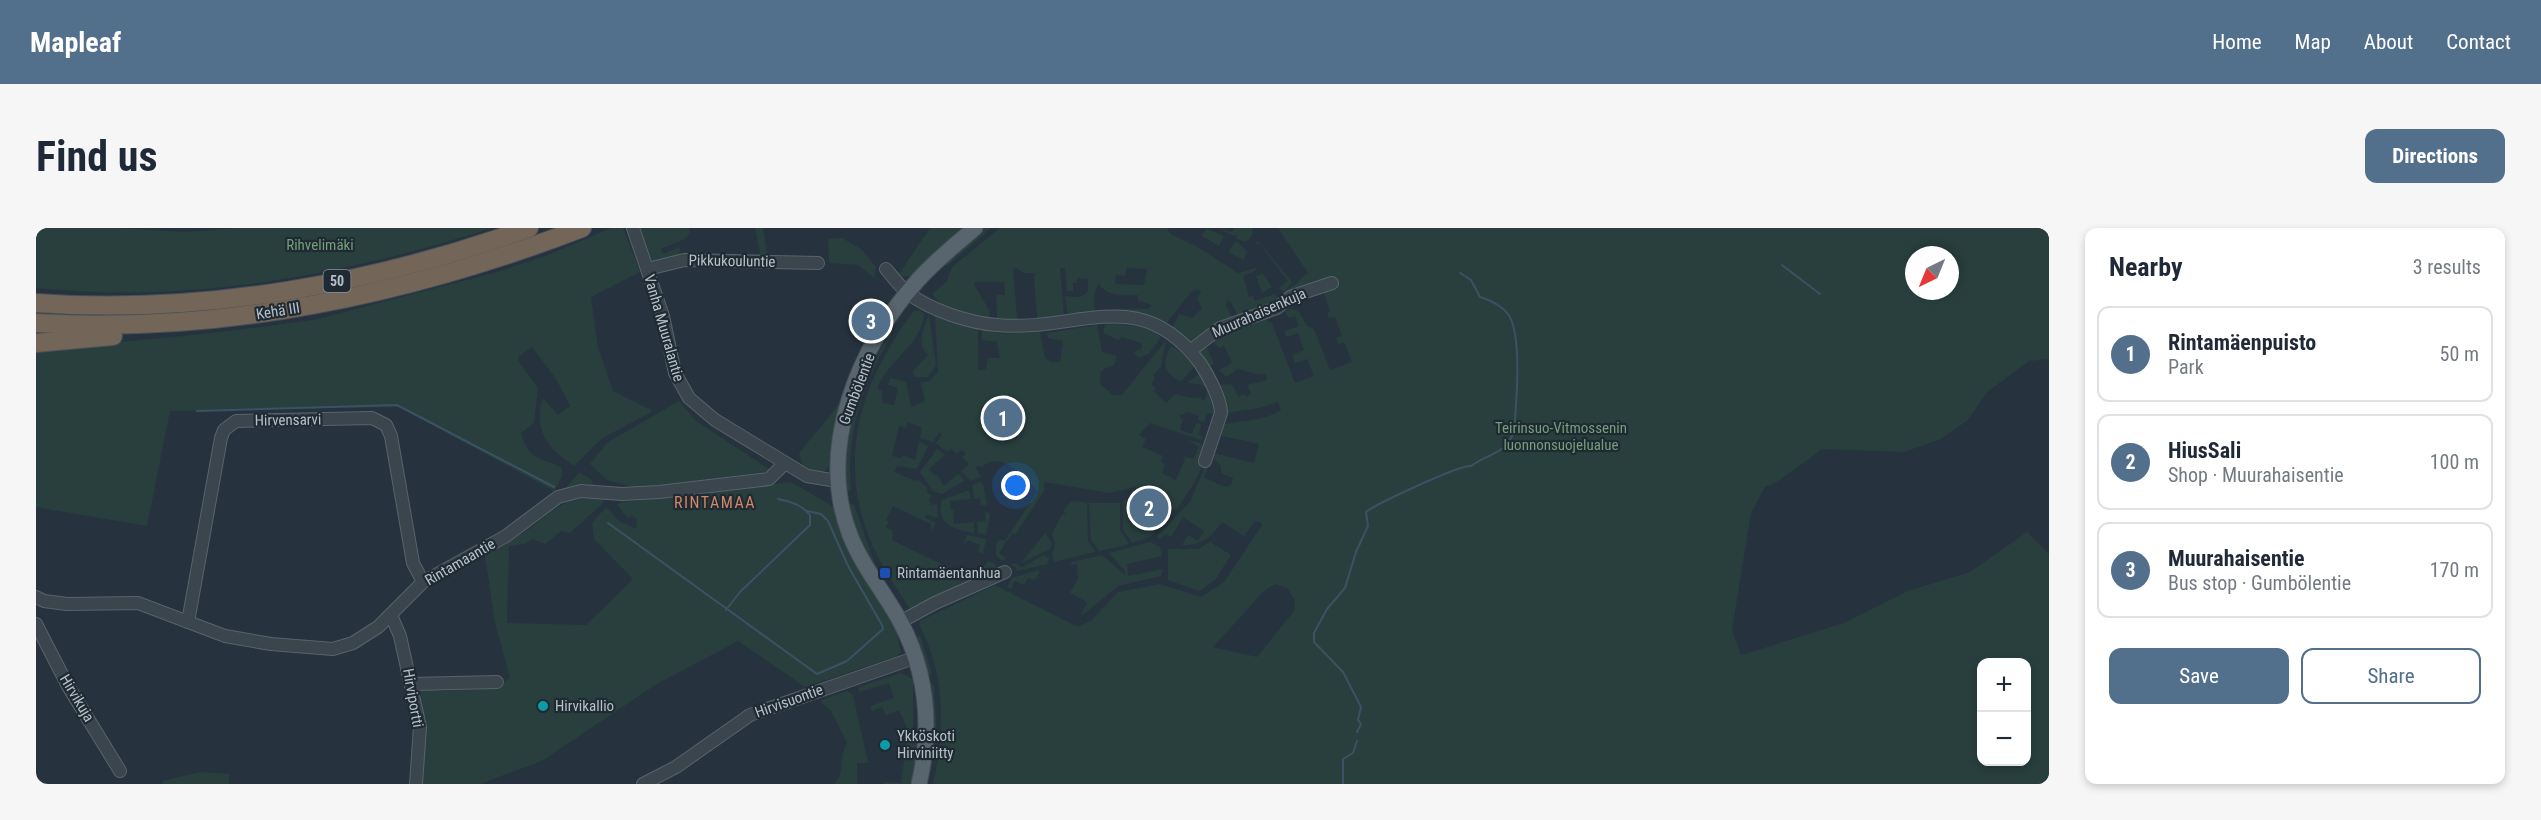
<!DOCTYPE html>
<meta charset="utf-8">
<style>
body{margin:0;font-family:"Roboto Condensed",sans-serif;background:#f6f6f7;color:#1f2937}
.controls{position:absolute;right:18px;bottom:18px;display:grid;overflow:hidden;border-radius:12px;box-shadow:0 3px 9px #0003}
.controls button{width:54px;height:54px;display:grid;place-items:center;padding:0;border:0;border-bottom:2px solid #e0e1e3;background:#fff;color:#1f2937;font:30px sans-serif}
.compass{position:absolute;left:1869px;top:18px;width:54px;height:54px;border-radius:50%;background:#fff;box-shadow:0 3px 9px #0003;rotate:223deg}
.you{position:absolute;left:980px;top:258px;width:21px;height:21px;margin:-15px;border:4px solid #fff;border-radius:50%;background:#1a73e8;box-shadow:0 0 0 9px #1a73e833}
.badge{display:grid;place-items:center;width:39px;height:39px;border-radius:50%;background:#526f8c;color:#fff;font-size:20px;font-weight:700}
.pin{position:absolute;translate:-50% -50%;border:3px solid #fff;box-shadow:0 2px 6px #0006}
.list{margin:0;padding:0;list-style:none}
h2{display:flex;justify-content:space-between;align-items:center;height:78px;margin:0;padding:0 24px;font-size:26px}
h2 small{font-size:20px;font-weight:400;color:#747a83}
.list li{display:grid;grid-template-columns:39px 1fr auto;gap:18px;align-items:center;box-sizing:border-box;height:96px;margin:0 12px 12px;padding:0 12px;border:2px solid #e0e1e3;border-radius:12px}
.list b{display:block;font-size:22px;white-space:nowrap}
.list p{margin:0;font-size:20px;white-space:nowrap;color:#747a83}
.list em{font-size:20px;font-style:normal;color:#747a83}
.actions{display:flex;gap:12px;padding:18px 24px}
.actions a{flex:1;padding:14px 0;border:2px solid #526f8c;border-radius:12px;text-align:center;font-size:21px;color:#526f8c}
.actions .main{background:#526f8c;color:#fff}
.map{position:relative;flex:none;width:2013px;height:556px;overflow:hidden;border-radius:12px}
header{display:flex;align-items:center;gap:36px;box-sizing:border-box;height:84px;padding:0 30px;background:#526f8c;color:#fff}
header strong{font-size:28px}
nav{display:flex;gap:33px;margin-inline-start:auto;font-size:21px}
.intro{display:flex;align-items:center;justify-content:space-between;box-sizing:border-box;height:144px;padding:0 36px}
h1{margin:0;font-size:42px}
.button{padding:15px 27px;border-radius:12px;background:#526f8c;color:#fff;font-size:21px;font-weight:700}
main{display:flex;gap:36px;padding:0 36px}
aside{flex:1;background:#fff;border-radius:12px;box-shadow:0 3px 9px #0003}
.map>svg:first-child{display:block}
</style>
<header>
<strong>Mapleaf</strong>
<nav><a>Home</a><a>Map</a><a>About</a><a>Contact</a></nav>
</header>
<div class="intro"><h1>Find us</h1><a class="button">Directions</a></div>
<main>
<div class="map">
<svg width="2013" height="556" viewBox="0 0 2013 556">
<rect width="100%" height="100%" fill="#26333e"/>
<!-- green -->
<g fill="#283f3e" fill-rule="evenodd">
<path d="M0 0H83L149 4 202 0H456C309 47 155 76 0 60Z"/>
<path d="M575 0H587L604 44 555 69 562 120 577 163 617 183 565 211 538 238C513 222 496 202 507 170L522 187 534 178 520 151 496 119 483 128 482 133 502 160 498 195 485 205C491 232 505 229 526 240V249L518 263 363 179 134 183 111 298 0 279V122L168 106 278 92 461 44 512 27Z"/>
<polygon points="603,0 653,0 654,5 649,11 625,21 627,26 644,19 643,29 616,34 607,18"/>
<polygon points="719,0 727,0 732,30 725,30"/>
<polygon points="894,0 927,0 876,48 861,49"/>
<polygon points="947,0 955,0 911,38 907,37"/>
<path d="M964 0H1131L1134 6 1160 18 1202 45 1220 40 1221 42 1207 48 1213 69 1217 68 1219 73 1239 66 1243 73 1202 89 1195 74 1191 72 1190 77 1197 91 1157 115H1152L1136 100 1143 86 1156 90 1166 80 1161 71 1165 64 1163 62 1156 63 1129 97 1078 83 1079 81H1113L1116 77 1102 72V67C1087 68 1070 68 1062 55L1058 67 1059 85 1032 88 1029 68C1040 69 1044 71 1052 63V51L1041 50V55H1037V63H1031L1029 40 1024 41 1028 90 986 93 1001 90 998 47 1000 45H988L980 40 977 41 981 90 979 93 961 92 960 67H969L968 54H940L938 56 953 82 954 92 909 80 896 66 910 54 916 39ZM1091 40 1111 41 1108 57 1079 56 1080 47 1089 48Z"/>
<polygon points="1170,0 1188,8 1183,18 1166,8"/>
<polygon points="1182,0 1196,4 1198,0 1216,0 1217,4 1214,11 1208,14 1200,10 1201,6 1198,8"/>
<path d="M1242 0H2013V131L1993 133 1951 164 1932 192 1905 211 1868 224 1786 221 1744 252 1729 259 1715 285 1696 402 1705 427 1808 395 1872 363 1934 344 1991 304 2013 326V556H897C909 503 910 446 883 397L884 393 959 357 1042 399 1057 391 1082 364 1124 356 1165 369 1188 354 1226 297 1224 294 1219 293 1208 308 1186 294C1175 310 1166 317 1146 317L1152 307 1162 313 1168 303 1147 289 1135 309 1130 306 1124 311 1121 308 1154 274 1169 239H1172L1168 250 1190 259 1195 257 1197 250 1185 245V238L1176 229 1177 225 1218 235 1223 216 1182 207 1187 196C1207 193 1230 192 1245 182L1242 174 1223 180 1191 185 1179 157 1196 156 1202 169 1208 166 1210 169 1215 166 1211 157 1231 152 1230 146H1220L1202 141 1190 149 1183 142 1196 135 1188 118 1183 120 1175 111 1183 105 1227 90 1236 95 1259 155 1278 148 1271 131 1259 135 1256 127 1268 122 1262 105 1250 109 1248 103 1263 98 1259 88 1253 90 1249 83 1256 81 1263 84 1271 98 1278 101 1294 142 1316 134 1308 114 1302 116 1300 110 1306 108 1299 89 1293 90 1291 84 1294 83 1287 63 1249 65 1272 45ZM1878 27H1914V63H1878ZM1239 356 1251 360 1259 372 1258 383 1221 429 1177 419 1227 364ZM1946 434H1990V534H1946Z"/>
<polygon points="806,10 825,21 840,39 838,48 842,53 822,37 793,35 792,11"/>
<polygon points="1200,13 1211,23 1208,32 1192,24"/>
<polygon points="1222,13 1256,54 1248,64 1244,59 1252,53 1223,15 1218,17"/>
<polygon points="1227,46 1236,59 1226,65 1220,48"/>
<path d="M883 82 888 85C887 117 851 132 841 161L846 163V175L858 177 862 160 852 157 854 150 870 154 875 179 889 173 885 155 893 153 902 144 899 88 942 101V142L950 141 952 130H964L961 114 946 112V102L969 106 1004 104 1009 130 1015 134H1024L1027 113 1012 110 1011 105 1061 97 1066 124 1081 128 1078 137 1069 140 1064 145V156L1077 167H1086L1130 112 1125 139 1117 147 1119 150 1115 156 1120 160 1117 163 1130 175 1139 166 1156 170 1165 169 1166 173 1170 170 1171 160 1163 156 1151 155 1163 146 1182 180 1172 206 1178 186 1171 185 1168 195 1162 192 1163 188 1150 184 1148 187 1145 186 1143 190 1147 191 1144 202 1156 206 1160 195 1165 196 1163 206 1167 210 1165 212 1114 195 1103 207 1110 211 1106 219 1127 228 1125 234 1129 236 1126 245 1140 252 1149 231 1147 228 1157 231 1163 219 1152 212C1155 213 1162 214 1165 216 1180 226 1147 274 1139 283L1118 263 1099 259 1073 265 1009 254 1007 261 1010 260 979 307 976 305 963 325 970 330 966 333 960 327V316L964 311 969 313 1001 264C994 252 974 233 959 233 954 233 949 237 945 239L939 238 945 249 934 253 925 243 933 236 926 229 930 226 926 222 920 226 915 221 911 224 900 215 906 206 903 205 897 214 884 210 886 200 871 194V200L863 198 856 228 866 230V227L879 232 883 213 892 218 881 241 861 238 858 244 880 253 882 251 892 261 890 263 896 268 893 270 895 277 901 276 902 290 891 287 888 289 900 295 895 303V296L857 278 850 292 853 294 850 299 857 303 856 312 938 352 952 333 959 335 960 342 876 384C861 360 846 340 835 314 800 231 825 152 878 83Z"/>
<path d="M893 86 900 137 892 149H878L877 143 892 127C880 116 888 98 893 86Z"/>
<polygon points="1075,95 1116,101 1125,109 1113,126 1102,130 1098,124 1106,120 1106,115 1086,109 1082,112 1067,105 1069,97"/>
<path d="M854 104 856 106C827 155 810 204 815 262L809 266 807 223 820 168Z"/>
<polygon points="1170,117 1178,136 1173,138 1161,126"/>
<path d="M1135 118 1145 124 1158 139 1145 153C1127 147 1126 133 1135 118Z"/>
<path d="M819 135 822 137 794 238C785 249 779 246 768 240L763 226C782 199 816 170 819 135Z"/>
<polygon points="643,173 660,193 736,243 600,260 571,252 554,236 572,214"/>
<polygon points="901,221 909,227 893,241 899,248 901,247 908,258 922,246 929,252 906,266 897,263 884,244"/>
<polygon points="543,245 555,251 558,258 528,262"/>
<path d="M755 254 800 280 864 405 862 411 865 424 862 428 769 459 702 413 619 457 506 533 444 556H387L389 492 384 461 408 463 463 460 474 449 459 395 449 328C465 318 482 309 497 298 523 278 532 267 567 271L568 274 534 305 525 303 509 316 497 311 488 316 473 318 471 395 550 397 597 351 558 311 556 295 570 279 583 293 600 301 601 290 596 288 592 290 581 277 586 274Z"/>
<polygon points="944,254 947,256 951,277 945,278 944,270 938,271 936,257"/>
<path d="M933 262 935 271 914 273 915 282 918 283 917 296 938 294V305C918 302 899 296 906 272Z"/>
<polygon points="1100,267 1119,271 1135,286 1114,309 1096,315 1087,301 1087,273"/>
<polygon points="1041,273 1042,275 1043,273 1051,275 1052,313 1059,324 1018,334 1016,326 1019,317 1016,306 1026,286 1030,286 1027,283 1034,274"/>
<polygon points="810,274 818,277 840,339 826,324"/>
<polygon points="1053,275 1084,275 1084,302 1092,314 1091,317 1063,323 1055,312"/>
<polygon points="949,283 954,286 950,307 942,305 941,294 950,293"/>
<polygon points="1009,305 1016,315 1014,321 985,335"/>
<polygon points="931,307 950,311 947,326 942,324 944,317 932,312 927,317"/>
<polygon points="1114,314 1124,319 1126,328 1091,336 1092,348 1127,341 1125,348 1082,358 1044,389 1051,374 1034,365 1042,350 1041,336 1034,337 1036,334 1066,327 1089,347 1089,343 1073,325"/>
<polygon points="1174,314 1195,327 1179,352 1163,363 1132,352 1132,321 1162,321"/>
<polygon points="1007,327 1013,330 1011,336 981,343 979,338 975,338 977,335 987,339"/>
<polygon points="1002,342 1004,345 998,352 992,350 988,357 979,353 975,361 971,359 976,350"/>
<polygon points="884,408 896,445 893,448 881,409"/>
<polygon points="865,445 877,451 877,504 860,506 859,504 871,499 863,482 850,487 846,479 836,483 834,478 858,470 853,455 823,464 823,459"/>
<polygon points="894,453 898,458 901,505 895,543 892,544"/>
<path d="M811 463 817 467 832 535H821V556H798C810 543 802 529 811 515L795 483 784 473Z"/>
<polygon points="871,509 882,509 883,532 878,556 848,556 848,554 865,555"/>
<polygon points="164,544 193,546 193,556 127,556 127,553"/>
</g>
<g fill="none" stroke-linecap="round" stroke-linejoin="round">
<!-- stream -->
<g stroke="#3a5264" stroke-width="2">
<polyline points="1746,37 1784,66"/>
<polyline points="161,183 361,177 518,259"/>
<polyline points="572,295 781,446 811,433 847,401 846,397 812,338 792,293 785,286 771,283"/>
<path d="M690 382 704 364 774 297V287C766 277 754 273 742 271"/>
<path d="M1321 504 1325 496 1322 492 1325 479 1307 444 1278 414V405L1291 381 1309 360 1320 324 1332 298 1330 284C1340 276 1425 236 1435 238 1454 224 1467 228 1478 204 1480 178 1487 107 1472 86 1465 77 1454 72 1444 69L1435 52 1424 45"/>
<polyline points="1307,556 1307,531 1317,525 1321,513"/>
</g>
<!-- minor casing -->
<g stroke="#58636c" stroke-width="14">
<g id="minor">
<polyline points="597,0 627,88 639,145 653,170 679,192 771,248 801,253"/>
<polyline points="612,41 648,32 782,35"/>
<path d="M850 41C857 49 863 58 872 65 894 82 933 95 961 97 1041 105 1103 54 1164 135 1172 147 1185 171 1185 185L1169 233"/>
<polyline points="1154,123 1184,100 1241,80 1254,69 1296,55"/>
<polyline points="0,369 8,373 31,376 102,375 189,408 235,416 297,421 317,415 342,399 387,354 470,308 522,269 545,263 586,266 623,264 733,251 749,235"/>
<polyline points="355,387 364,408 384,499 380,556"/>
<polyline points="152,394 185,210 188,202 200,193 336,190 350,197 355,208 377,335 387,354"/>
<polyline points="864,394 899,375 969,344"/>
<polyline points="0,396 32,458 84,543"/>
<polyline points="376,456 461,454"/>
<polyline points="607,556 640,539 714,487 878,430"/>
</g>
</g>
<!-- major casing -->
<g stroke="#434e57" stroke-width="17">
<path id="major" d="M883 556C896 500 891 444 864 393 848 364 826 338 814 307 780 220 823 117 882 52 899 33 920 16 939 0"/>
</g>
<!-- highway casing -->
<g stroke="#455059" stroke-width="20">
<g id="highway">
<path d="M0 75C166 87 337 56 493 0"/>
<path d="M0 95C188 106 371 67 546 0"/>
<polyline points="0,115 77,108"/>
</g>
</g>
<!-- minor -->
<use href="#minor" stroke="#3a454e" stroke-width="12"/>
<!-- major -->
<use href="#major" stroke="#58646e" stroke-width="15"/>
<!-- highway -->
<use href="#highway" stroke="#736557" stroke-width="18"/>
</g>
<!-- markers -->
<rect fill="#1a4fb4" stroke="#1f2a33" stroke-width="2" x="843" y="339" width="12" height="12" rx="3"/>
<g fill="#0f9aa8" stroke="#1f2a33" stroke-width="2">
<circle cx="507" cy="478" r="6"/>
<circle cx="849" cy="517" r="6"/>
</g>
<g text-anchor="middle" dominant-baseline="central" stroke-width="4.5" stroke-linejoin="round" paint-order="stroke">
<!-- shield labels -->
<rect fill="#1f2a33" stroke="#89939c" stroke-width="1.5" x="287.5" y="42" width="27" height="22" rx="4.5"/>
<g font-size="14" font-weight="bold" fill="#b6c0c9">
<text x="301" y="53">50</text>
</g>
<!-- park labels -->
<g font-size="15" fill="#759e79" stroke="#1f2a33">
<text x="284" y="17">Rihvelimäki</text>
<text x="1525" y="200">Teirinsuo-Vitmossenin<tspan x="1525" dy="17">luonnonsuojelualue</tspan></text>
</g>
<!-- street labels -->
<g font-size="15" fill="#b6c0c9" stroke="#1f2a33">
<text transform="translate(696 33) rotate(1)">Pikkukouluntie</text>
<text transform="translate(242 83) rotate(-9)">Kehä III</text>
<text transform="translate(1223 85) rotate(-24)">Muurahaisenkuja</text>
<text transform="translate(628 100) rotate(74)">Vanha Muuralantie</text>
<text transform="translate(821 161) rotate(-69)">Gumbölentie</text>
<text transform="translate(252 192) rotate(-1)">Hirvensarvi</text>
<text transform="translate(424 334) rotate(-30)">Rintamaantie</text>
<text transform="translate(41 470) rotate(59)">Hirvikuja</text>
<text transform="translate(377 470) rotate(80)">Hirviportti</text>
<text transform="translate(753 473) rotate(-20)">Hirvisuontie</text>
</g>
<!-- poi labels -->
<g font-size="15" fill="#b6c0c9" stroke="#1f2a33" text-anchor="start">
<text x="861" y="345">Rintamäentanhua</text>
<text x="519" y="478">Hirvikallio</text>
<text x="861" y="508">Ykköskoti<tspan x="861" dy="17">Hirviniitty</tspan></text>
</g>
<!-- neighbourhood labels -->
<g font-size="16" letter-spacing="1.5" fill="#d08869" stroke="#1f2a33">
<text x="679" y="274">RINTAMAA</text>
</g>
</g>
</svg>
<div class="controls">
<button>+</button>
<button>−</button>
</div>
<svg class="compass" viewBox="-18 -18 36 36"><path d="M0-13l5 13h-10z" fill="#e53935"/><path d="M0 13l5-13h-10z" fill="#747a83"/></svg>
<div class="you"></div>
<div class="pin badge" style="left:967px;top:190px">1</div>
<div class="pin badge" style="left:1113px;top:280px">2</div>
<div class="pin badge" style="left:835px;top:93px">3</div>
</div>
<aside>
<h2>Nearby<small>3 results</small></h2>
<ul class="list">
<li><span class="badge">1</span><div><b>Rintamäenpuisto</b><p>Park</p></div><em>50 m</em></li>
<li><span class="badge">2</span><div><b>HiusSali</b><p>Shop · Muurahaisentie</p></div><em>100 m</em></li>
<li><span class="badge">3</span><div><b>Muurahaisentie</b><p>Bus stop · Gumbölentie</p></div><em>170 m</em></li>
</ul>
<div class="actions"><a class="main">Save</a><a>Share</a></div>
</aside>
</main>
